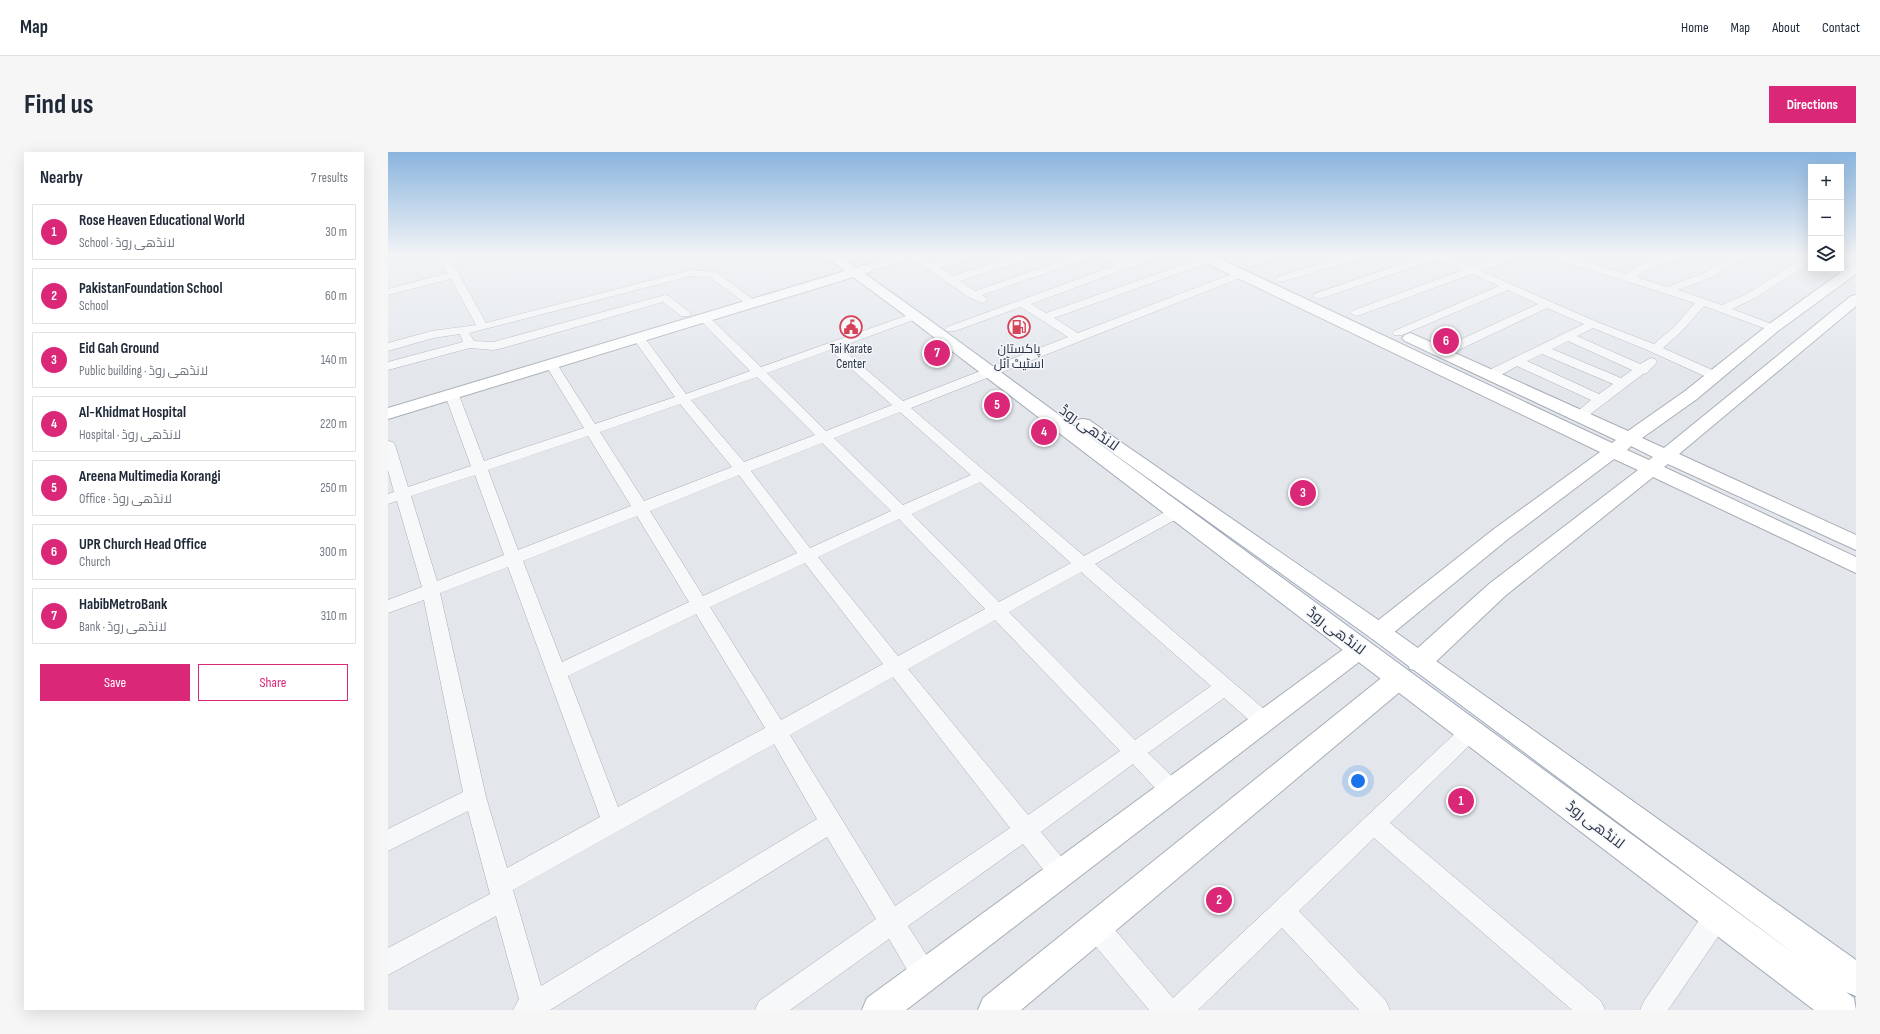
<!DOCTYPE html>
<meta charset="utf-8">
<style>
body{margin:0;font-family:"Sofia Sans Condensed",Cairo,sans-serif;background:#f6f6f7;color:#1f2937}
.controls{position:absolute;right:12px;top:12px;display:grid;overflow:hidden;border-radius:0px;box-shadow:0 4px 16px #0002}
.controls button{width:36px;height:36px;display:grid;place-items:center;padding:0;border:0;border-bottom:1px solid #e0e1e3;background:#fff;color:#1f2937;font:20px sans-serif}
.you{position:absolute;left:970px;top:629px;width:14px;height:14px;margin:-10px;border:3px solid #fff;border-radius:50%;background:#1a73e8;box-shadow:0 0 0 6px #1a73e833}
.badge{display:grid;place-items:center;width:26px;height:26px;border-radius:50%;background:#db2777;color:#fff;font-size:13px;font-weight:700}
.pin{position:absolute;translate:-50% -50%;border:2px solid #fff;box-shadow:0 1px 4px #0006}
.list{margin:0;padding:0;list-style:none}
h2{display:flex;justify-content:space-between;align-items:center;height:52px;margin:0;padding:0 16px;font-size:17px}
h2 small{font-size:13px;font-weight:400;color:#747a83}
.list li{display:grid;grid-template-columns:26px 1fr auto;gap:12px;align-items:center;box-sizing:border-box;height:56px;margin:0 8px 8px;padding:0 8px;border:1px solid #e0e1e3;border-radius:0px}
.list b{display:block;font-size:15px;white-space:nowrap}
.list p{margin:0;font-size:13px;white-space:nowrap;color:#747a83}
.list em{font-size:13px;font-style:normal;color:#747a83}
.actions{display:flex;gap:8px;padding:12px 16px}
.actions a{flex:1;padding:9px 0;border:1px solid #db2777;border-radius:0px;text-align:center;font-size:14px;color:#db2777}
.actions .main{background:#db2777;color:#fff}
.icon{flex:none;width:22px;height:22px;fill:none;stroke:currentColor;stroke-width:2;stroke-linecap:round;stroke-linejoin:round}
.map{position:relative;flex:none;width:1468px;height:858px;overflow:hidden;border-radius:0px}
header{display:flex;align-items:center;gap:24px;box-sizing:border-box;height:56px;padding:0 20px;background:#fff;border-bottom:1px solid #e0e1e3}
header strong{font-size:19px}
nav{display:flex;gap:22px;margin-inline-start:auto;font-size:14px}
.intro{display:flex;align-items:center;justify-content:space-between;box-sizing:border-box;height:96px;padding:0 24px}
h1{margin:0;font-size:28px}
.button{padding:10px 18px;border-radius:0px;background:#db2777;color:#fff;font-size:14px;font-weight:700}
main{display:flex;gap:24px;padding:0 24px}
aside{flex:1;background:#fff;border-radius:0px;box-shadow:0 4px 16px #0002}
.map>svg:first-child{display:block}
</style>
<header>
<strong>Map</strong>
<nav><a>Home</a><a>Map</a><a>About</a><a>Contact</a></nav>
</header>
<div class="intro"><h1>Find us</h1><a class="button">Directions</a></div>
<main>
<aside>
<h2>Nearby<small>7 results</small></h2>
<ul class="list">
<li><span class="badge">1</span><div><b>Rose Heaven Educational World</b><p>School · لانڈھی روڈ</p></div><em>30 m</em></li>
<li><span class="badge">2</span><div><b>PakistanFoundation School</b><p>School</p></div><em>60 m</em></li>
<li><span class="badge">3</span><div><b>Eid Gah Ground</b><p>Public building · لانڈھی روڈ</p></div><em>140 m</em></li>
<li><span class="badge">4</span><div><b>Al-Khidmat Hospital</b><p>Hospital · لانڈھی روڈ</p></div><em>220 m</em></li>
<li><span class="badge">5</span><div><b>Areena Multimedia Korangi</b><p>Office · لانڈھی روڈ</p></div><em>250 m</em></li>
<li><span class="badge">6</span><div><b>UPR Church Head Office</b><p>Church</p></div><em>300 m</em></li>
<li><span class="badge">7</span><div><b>HabibMetroBank</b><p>Bank · لانڈھی روڈ</p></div><em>310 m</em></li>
</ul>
<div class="actions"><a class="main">Save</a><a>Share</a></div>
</aside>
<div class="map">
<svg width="1468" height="858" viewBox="0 0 1468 858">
<rect width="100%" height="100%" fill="#e3e7ec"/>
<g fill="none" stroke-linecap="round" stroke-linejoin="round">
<!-- street casing -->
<g stroke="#a8aeb7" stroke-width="1">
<g id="street">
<polygon points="50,102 60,102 98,171 303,118 328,120 370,151 364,154 360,153 321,125 303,124 81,181 86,189 105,190 277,143 281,144 301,160 303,162 301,164 293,164 275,150 115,196 105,198 82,196 0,218 0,210 75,190 72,182 45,186 0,199 0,191 44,179 88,173 63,127 0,143 0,137 60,121"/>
<polygon points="513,102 531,102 545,111 576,102 592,102 591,104 552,116 565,124 633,102 649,102 648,104 572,129 587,139 694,102 709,102 708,104 594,143 600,148 594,151 581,145 523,106 477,120 472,117 473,115"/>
<path d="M709 102H722L737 110 759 102H774L773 104 643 152 658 161 817 105H825L826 107 825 109 666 166 690 181 849 120H857L858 122 857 124 523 256 696 404 784 356 789 355 794 356 797 360 794 364 707 412 883 563 886 569 883 575 876 577 869 575 836 546 760 601 791 631 794 638 791 645 783 648 775 645 745 612 653 680 681 714 685 722 681 730 673 733 665 730 635 692 520 774 546 815 550 824 546 833 537 837 528 833 501 787 402 858H367L371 849 488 767 439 685 162 858H125L131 847 108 764 0 823V796L102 742 80 659 0 699V677L75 640 36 448 0 461V448L34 435 9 349 0 352V342L6 340 0 318V289L5 290 7 293 20 335 83 314 57 243 59 240H69L71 243 96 309 196 276 157 212 159 209H167L169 212 207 272 287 245 244 185 250 181 254 182 298 242 362 219 312 168 310 166 316 163 320 164 373 215 523 162H531L533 164 531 166 452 195 515 249 680 185 633 155 567 179H559L557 177 559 175 728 113ZM442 198 504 253 438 279 379 221ZM369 225 427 283 356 310 303 248ZM292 252 344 315 256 349 212 280ZM512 260 583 323 515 353 446 286ZM200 284 243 354 130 398 100 318ZM434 291 503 359 422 396 363 319ZM87 323 116 403 49 429 23 344ZM351 323 409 401 315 444 262 359ZM592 330 683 411 611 450 524 362ZM249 364 301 450 174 510 135 409ZM511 367 597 457 510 504 430 405ZM417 411 495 512 393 568 322 455ZM120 415 212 665 119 716 98 645 52 441ZM693 420 823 534 747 588 621 460ZM308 462 377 576 230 655 180 524ZM607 468 732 599 640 663 520 517ZM505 525 622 676 507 754 402 583ZM386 592 429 667 153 834 125 738Z"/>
<polygon points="881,102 897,102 896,104 861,115 856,112 857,110"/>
<polygon points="963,102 979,102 978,104 897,129 889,129 888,127 889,125"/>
<path d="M1042 102H1061L1060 104 1084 115 1119 102H1134L1133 104 1093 119 1209 170 1266 192 1286 175 1307 151 1159 104 1158 102H1174L1238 122C1253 110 1277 102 1295 102V105L1254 120 1248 125 1279 135 1314 122 1350 102H1363L1322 126 1290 138 1334 153 1359 142 1419 103 1423 102V110L1367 146 1344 157 1389 174 1391 176 1389 178H1381L1316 154 1294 179 1275 196 1331 221 1333 224 1331 227H1323L1259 198 1205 176 1189 184 1252 212 1263 206 1267 207 1269 210 1259 221 1255 222 1196 267H1186L1184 264 1203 248 1129 214C1120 219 1107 228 1097 226L1095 223 1097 220 1196 172 1159 156 1058 204H1050L1048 201 1050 198 1150 152 1120 138 1014 183H1006L1004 181 1006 179 1111 134 1084 122 972 163 968 164 962 161 964 159 1075 118 1050 107 934 146 930 147 925 144 926 142ZM1180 189 1244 218 1233 226 1164 197ZM1154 202 1225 232 1211 242 1139 209Z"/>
<polygon points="1453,106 1468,111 1468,117 1453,112"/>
<polygon points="1082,572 1089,574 1092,580 1089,586 1002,671 1213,849 1217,858 1184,858 986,686 911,759 998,849 1002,858 971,858 894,776 810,858 761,858 699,784 696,775 699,766 708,763 717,766 785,846 1075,574"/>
<polygon points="1329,752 1338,755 1341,764 1338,773 1280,858 1252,858 1256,849 1320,755"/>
</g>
</g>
<!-- secondary casing -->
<g stroke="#a8aeb7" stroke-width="2">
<g id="secondary">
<path d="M805 102H822L1224 291 1228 288 1017 189 1014 186 1017 183 1022 181 1027 183 1240 279 1297 239 1380 173 1463 113 1468 112V122L1390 179 1309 247 1254 286 1276 296 1463 144 1468 143V154L1291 302 1468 383V398L1280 312 1276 315 1468 405V421L1265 325 1117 444 1040 517 1031 519 1022 517 1019 510 1022 503 1101 432 1250 318 1226 307 1120 387 999 486 991 489 983 486 979 480 983 474 1106 377 1212 300 806 105ZM1243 294 1265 305 1261 308 1239 298Z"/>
<polygon points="477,113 482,114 484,117 482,120 0,267 0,256"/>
<polygon points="972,488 980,491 984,497 980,503 518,858 474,858 479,846 964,491"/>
<polygon points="1011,516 1020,519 1023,526 1020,533 633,858 590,858 595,846 1002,519"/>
</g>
</g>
<!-- primary casing -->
<g stroke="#a2abb9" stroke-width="2">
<path id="primary" d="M434 102H449L532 161 689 276 686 272 689 268 695 267 701 268 999 474 1468 808V844L1458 840 1466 846 1468 858H1426L522 167ZM690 276 983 486 1408 803Z"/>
</g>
<!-- street -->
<use href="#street" fill="#f7f8fa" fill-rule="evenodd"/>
<!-- secondary -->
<use href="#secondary" fill="#fff" fill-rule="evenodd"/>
<!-- primary -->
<use href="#primary" fill="#fff" fill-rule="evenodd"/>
</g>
<!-- sky -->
<linearGradient id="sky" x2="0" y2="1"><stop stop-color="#8ab4de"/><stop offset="0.46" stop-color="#f2f4f6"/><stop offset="1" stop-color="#f2f4f6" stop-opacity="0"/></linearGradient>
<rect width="1468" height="222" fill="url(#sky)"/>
<!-- icons -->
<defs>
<g id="civic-ring" transform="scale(1.15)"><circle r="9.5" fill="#f4f6f9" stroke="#d64357" stroke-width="1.5"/><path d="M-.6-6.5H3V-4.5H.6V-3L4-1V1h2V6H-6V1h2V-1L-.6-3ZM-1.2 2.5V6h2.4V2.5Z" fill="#d64357"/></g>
<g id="fuel-ring" transform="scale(1.15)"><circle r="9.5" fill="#f4f6f9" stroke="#d64357" stroke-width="1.5"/><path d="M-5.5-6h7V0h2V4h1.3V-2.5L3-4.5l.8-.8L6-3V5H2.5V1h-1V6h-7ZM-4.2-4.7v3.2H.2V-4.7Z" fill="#d64357"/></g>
</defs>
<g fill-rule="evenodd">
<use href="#civic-ring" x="463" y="175"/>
<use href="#fuel-ring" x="631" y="175"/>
</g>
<g text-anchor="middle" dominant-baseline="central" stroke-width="3" stroke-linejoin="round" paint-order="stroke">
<!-- far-poi labels -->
<g font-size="13" fill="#2a3446" stroke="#f4f6f9">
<text x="463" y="197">Tai Karate<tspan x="463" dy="15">Center</tspan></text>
<text x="631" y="197">پاکستان<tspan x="631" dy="15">اسٹیٹ آئل</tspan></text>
</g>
<!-- street labels -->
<g font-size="15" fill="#2a3446" stroke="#f4f6f9">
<text transform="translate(701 276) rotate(35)">لانڈھی روڈ</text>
<text transform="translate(948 479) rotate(37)">لانڈھی روڈ</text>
<text transform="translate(1207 673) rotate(37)">لانڈھی روڈ</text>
</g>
</g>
</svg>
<div class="controls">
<button>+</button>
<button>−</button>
<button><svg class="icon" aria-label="layers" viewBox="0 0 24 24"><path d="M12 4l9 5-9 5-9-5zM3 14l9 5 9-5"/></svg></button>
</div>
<div class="you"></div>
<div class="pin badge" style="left:1073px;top:649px">1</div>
<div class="pin badge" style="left:831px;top:748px">2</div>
<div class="pin badge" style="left:915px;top:341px">3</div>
<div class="pin badge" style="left:656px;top:280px">4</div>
<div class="pin badge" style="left:609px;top:253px">5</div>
<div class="pin badge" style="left:1058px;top:189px">6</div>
<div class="pin badge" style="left:549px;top:201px">7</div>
</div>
</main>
